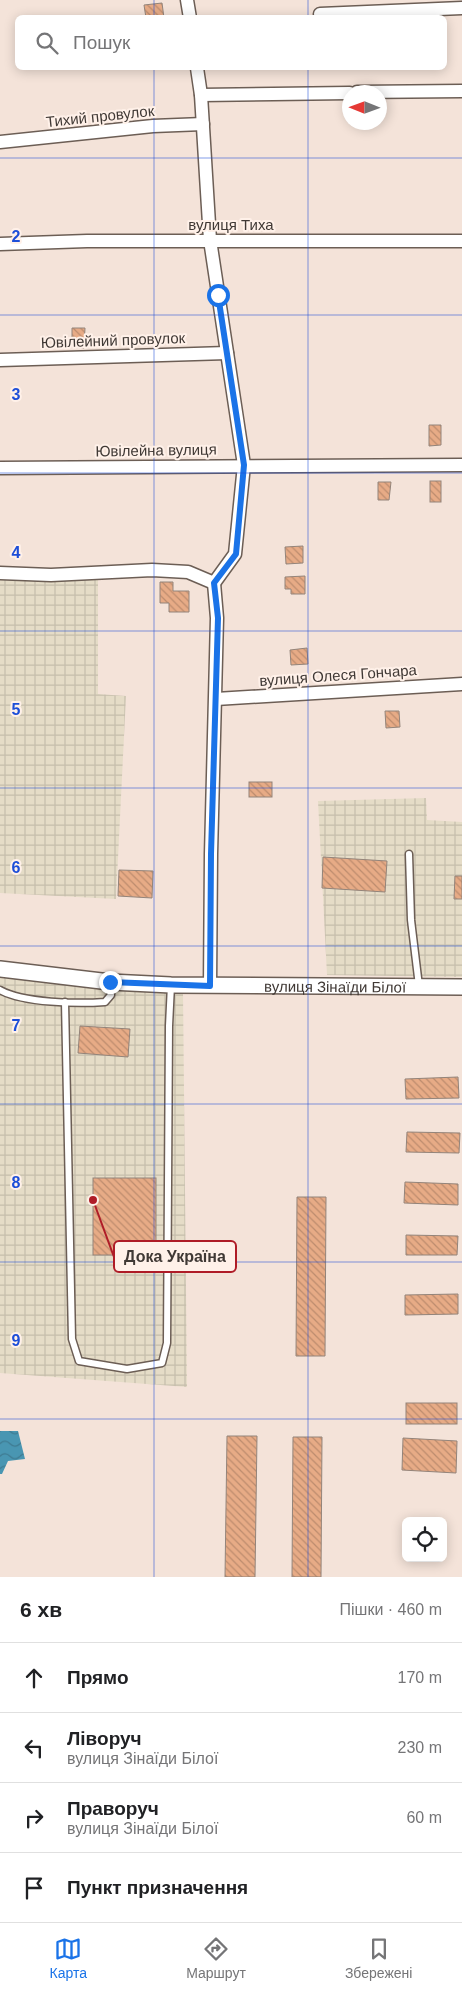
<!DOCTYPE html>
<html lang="uk">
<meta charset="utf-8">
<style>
body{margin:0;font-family:Helvetica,sans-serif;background:#f6f6f6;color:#202124}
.controls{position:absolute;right:15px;bottom:15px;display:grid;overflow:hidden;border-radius:8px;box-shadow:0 2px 12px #0003}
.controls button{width:45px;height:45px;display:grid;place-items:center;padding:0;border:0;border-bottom:1px solid #e0e0e0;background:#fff;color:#202124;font:25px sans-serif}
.compass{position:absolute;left:342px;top:85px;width:45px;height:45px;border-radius:50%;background:#fff;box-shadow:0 2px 12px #0003;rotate:271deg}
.stop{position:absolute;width:15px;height:15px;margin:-11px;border:4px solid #1a73e8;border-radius:50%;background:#fff}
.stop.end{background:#1a73e8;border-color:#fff;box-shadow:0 1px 5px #0008}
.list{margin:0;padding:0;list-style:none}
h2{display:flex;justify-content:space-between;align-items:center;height:65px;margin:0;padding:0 20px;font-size:21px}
h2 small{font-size:16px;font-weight:400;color:#757577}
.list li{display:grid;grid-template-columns:32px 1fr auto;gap:15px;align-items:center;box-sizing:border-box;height:70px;padding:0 20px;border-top:1px solid #e0e0e0}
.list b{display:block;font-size:19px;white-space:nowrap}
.list p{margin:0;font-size:16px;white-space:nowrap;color:#757577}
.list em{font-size:16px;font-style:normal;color:#757577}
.icon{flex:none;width:28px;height:28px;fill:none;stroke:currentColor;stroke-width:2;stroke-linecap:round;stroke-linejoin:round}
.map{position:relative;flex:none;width:462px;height:1577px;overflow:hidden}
.search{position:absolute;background:#fff;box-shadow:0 2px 12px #0003;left:15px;right:15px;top:15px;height:55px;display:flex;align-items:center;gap:12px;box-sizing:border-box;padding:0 18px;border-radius:8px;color:#757577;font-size:19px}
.sheet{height:345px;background:#fff}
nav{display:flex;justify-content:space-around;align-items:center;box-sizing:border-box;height:70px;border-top:1px solid #e0e0e0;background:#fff;font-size:14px;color:#757577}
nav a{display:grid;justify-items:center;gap:2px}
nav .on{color:#1a73e8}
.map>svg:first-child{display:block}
</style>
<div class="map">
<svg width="462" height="1577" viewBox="0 0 462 1577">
<defs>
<pattern id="industrial-grid" width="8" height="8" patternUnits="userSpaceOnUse" patternTransform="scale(1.25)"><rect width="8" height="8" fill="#e5dcc7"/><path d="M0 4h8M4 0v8" fill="none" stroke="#c6beac"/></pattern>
<pattern id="water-waves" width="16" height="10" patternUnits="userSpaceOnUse" patternTransform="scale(1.25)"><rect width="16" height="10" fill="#4996b2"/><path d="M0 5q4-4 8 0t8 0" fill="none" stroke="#3e7b92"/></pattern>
<pattern id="building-back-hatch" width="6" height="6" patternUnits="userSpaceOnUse" patternTransform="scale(1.25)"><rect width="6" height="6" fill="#e7ab86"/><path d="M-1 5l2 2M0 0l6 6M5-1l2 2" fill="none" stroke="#bd8c6e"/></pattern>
</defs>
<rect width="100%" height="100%" fill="#f4e3d9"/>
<!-- industrial -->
<g fill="url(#industrial-grid)">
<polygon points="98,579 98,694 126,696 116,899 0,893 0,580"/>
<polygon points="426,798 427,820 462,822 462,977 327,975 318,801"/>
<polygon points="0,975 183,992 187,1387 0,1373"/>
</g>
<!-- water -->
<polygon fill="url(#water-waves)" points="0,1431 18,1431 25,1459 8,1461 2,1474 0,1474"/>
<!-- building -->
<g fill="url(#building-back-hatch)" stroke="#93847a">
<polygon points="162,3 164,18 146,18 144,5"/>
<polygon points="72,328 85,328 84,348 72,347"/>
<polygon points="429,425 441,425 441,445 429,446"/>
<rect x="430" y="481" width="11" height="21"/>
<polygon points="378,482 391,482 389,500 378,500"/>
<polygon points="303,546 303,563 286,564 285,547"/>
<polygon points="305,576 305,594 291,594 291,589 285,589 285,577"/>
<polygon points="160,582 173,582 173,591 189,591 189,612 169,612 169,603 160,603"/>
<polygon points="307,648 308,664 291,665 290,650"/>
<polygon points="385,711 399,711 400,727 386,728"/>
<rect x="249" y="782" width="23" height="15"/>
<polygon points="323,857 387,861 385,892 322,888"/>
<polygon points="119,870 153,871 152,898 118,896"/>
<polygon points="455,876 462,876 462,899 454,899"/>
<polygon points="80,1026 130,1029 128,1057 78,1053"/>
<polygon points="458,1077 459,1098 406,1099 405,1079"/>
<polygon points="407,1132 460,1133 459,1153 406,1152"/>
<rect x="93" y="1178" width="63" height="77"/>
<polygon points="405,1182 458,1184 458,1205 404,1203"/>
<polygon points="297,1197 326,1197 325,1356 296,1356"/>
<polygon points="406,1235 458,1236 457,1255 406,1255"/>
<polygon points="458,1294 458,1314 405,1315 405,1295"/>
<rect x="406" y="1403" width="51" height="21"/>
<polygon points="227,1436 257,1436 255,1577 225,1577"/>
<polygon points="293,1437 322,1437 321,1577 292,1577"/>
<polygon points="403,1438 457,1441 456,1473 402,1470"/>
</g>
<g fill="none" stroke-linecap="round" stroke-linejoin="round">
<!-- service casing -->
<g stroke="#6c5e55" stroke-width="9">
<g id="service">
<polyline points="409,854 411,920 419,986"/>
<path d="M0 990C23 1003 78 1004 105 1002L111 995 110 982"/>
<polyline points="65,1002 72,1339 79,1361 127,1369 162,1363 167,1343 169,1026 171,985"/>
</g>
</g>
<!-- minor casing -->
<g stroke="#6c5e55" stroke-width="15">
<g id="minor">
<polyline points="187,0 190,18"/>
<polyline points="320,14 462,8"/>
<polyline points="197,68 201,95 210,240 244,465 235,554 214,583"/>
<polyline points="357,92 462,91"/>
<polyline points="201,95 350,93"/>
<polyline points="0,142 153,126 203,124"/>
<polyline points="0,244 87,241 462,241"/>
<polyline points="0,360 227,353"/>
<polyline points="0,468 462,465"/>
<polyline points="0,573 51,575 152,570 188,572 214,583"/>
<polyline points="216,699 462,684"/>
<polyline points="210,986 211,854 217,618 214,583"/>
</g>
</g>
<!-- tertiary casing -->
<g stroke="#6c5e55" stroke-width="18">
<g id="tertiary">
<path id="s1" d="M0 969 110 982 171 985 462 987"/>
</g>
</g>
<!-- service -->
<use href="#service" stroke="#fff" stroke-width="6"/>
<!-- minor -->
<use href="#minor" stroke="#fff" stroke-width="12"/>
<!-- tertiary -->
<use href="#tertiary" stroke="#fff" stroke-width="15"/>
</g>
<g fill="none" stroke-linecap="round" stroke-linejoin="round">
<!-- route -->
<polyline stroke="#1a73e8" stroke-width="6" points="110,982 210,986 211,854 218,618 214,583 236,554 244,465 218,295"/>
</g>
<!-- grid -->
<path fill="none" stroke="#1d4ed8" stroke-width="1" stroke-opacity="0.55" d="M154 0V18M308 0V18M154 68V1577M308 68V1577M0 158H462M0 315H462M0 473H462M0 631H462M0 788H462M0 946H462M0 1104H462M0 1262H462M0 1419H462"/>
<g text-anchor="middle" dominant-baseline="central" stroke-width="4" stroke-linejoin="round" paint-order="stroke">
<!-- street labels -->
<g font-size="15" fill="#403935" stroke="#fff1e9">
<text transform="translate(100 116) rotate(-6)">Тихий провулок</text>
<text x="231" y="224">вулиця Тиха</text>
<text transform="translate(113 340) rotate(-2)">Ювілейний провулок</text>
<text transform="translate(156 450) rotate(-1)">Ювілейна вулиця</text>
<text transform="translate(338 675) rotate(-4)">вулиця Олеся Гончара</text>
<text stroke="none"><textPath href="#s1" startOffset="336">вулиця Зінаїди Білої</textPath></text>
</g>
</g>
<g font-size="16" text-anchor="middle" font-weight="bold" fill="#1d4ed8" stroke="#fff1e9" stroke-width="4" stroke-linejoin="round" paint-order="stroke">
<text x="16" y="242">2</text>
<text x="16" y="400">3</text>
<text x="16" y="558">4</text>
<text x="16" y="715">5</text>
<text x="16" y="873">6</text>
<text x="16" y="1031">7</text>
<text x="16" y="1188">8</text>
<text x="16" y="1346">9</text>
</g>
<!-- callouts -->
<path fill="none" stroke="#af1c27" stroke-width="2" d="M93 1200L114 1257"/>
<circle fill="#af1c27" stroke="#fff1e9" stroke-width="2" cx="93" cy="1200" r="5"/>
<rect fill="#fff1e9" stroke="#af1c27" stroke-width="2" x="114" y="1241" width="122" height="31" rx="5"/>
<g font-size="16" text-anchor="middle" font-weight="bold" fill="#403935">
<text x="175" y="1262">Дока Україна</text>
</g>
</svg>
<div class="controls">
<button><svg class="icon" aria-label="locate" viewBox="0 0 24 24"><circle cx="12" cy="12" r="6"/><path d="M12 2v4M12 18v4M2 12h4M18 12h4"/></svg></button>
</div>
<svg class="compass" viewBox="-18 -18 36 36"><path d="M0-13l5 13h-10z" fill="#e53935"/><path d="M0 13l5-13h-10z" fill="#757577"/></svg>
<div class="stop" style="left:218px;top:295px"></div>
<div class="stop end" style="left:110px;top:982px"></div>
<div class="search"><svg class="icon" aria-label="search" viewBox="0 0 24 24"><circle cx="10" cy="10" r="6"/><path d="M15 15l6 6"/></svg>Пошук</div>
</div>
<section class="sheet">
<h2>6 хв<small>Пішки · 460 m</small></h2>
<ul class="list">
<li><svg class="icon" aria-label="ahead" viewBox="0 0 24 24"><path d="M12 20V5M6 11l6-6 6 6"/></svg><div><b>Прямо</b></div><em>170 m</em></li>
<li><svg class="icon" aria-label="left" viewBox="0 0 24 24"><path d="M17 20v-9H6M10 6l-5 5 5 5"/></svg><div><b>Ліворуч</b><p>вулиця Зінаїди Білої</p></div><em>230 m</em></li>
<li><svg class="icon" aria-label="right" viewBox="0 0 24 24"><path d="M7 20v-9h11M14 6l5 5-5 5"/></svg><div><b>Праворуч</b><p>вулиця Зінаїди Білої</p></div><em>60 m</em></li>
<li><svg class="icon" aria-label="arrive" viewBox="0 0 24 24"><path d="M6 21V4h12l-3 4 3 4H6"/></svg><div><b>Пункт призначення</b></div></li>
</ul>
</section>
<nav>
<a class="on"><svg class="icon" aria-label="map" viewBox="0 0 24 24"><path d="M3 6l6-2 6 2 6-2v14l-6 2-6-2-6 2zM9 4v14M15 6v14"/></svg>Карта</a>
<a><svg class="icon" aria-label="directions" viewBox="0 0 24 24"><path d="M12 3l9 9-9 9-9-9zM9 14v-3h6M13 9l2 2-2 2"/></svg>Маршрут</a>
<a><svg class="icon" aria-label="saved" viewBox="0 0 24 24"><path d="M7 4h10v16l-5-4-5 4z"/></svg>Збережені</a>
</nav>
